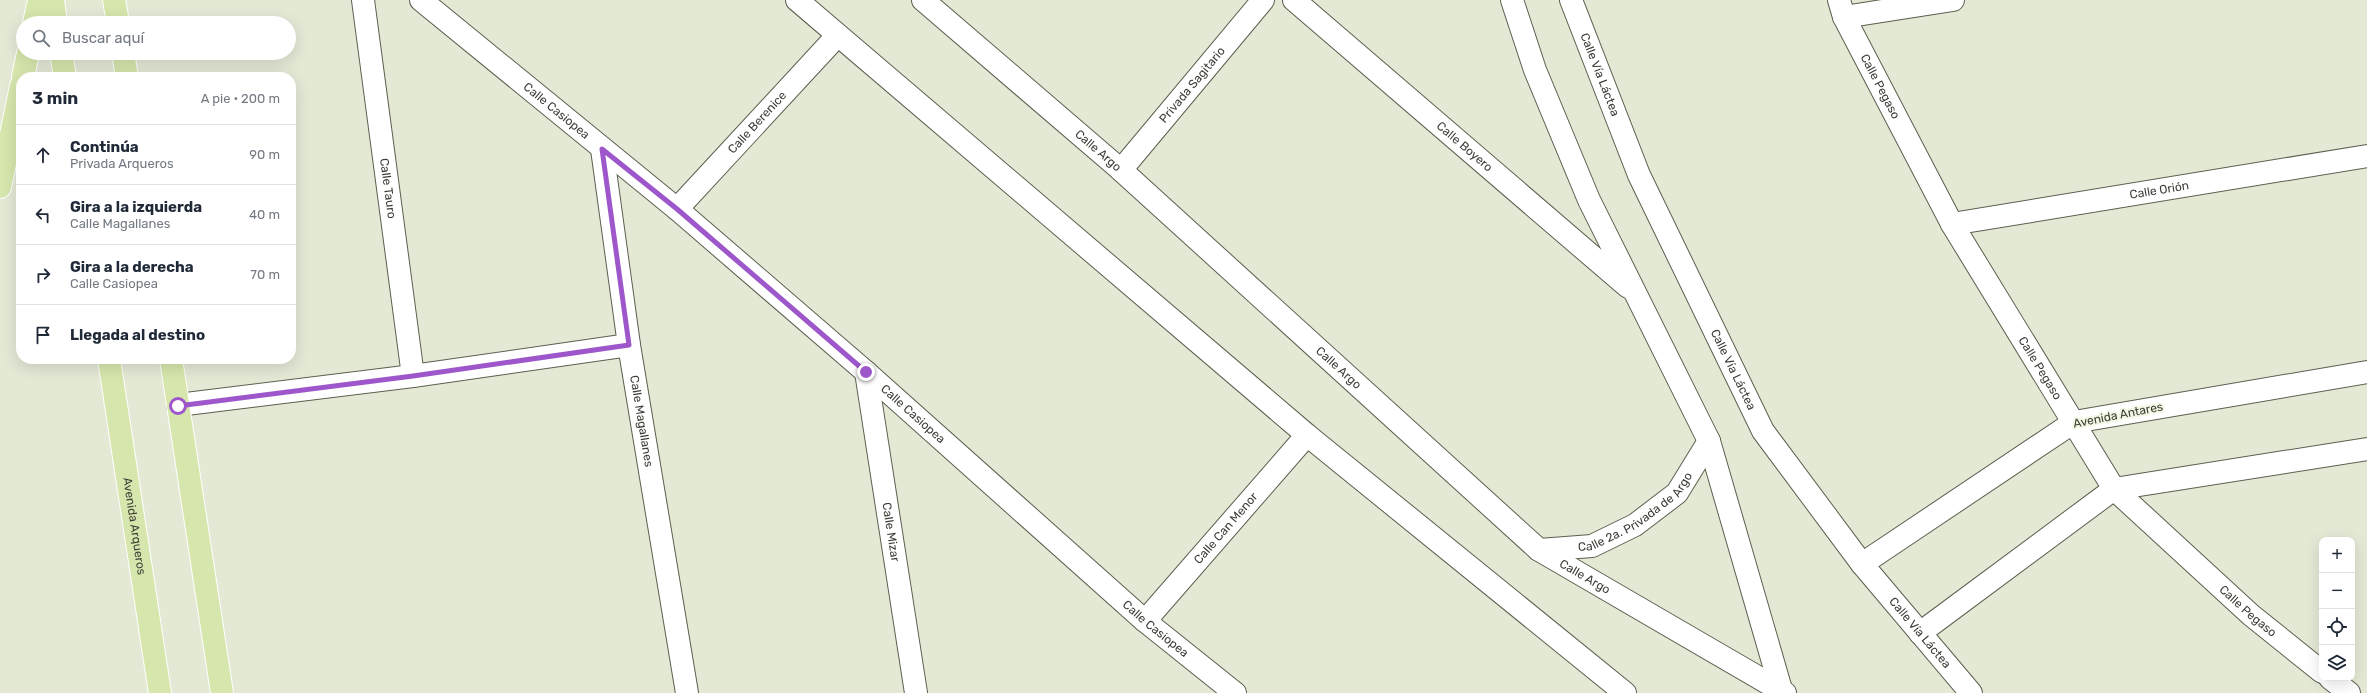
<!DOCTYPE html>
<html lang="es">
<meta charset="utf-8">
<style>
body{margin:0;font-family:Rubik,sans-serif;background:#f6f6f7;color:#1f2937}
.controls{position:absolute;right:12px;bottom:12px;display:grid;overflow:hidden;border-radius:8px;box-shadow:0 4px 16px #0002}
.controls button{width:36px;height:36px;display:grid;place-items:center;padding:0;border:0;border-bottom:1px solid #e0e1e3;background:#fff;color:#1f2937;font:20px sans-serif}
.stop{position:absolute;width:12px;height:12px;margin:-9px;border:3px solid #9e57cb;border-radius:50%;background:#fff}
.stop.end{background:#9e57cb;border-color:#fff;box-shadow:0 1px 4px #0008}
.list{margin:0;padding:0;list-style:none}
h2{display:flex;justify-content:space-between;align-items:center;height:52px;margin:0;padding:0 16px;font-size:17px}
h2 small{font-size:13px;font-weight:400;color:#747a83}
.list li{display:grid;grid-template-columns:26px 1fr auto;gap:12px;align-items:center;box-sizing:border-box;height:60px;padding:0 16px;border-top:1px solid #e0e1e3}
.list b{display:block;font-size:15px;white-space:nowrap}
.list p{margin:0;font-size:13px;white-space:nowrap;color:#747a83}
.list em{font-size:13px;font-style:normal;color:#747a83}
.icon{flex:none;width:22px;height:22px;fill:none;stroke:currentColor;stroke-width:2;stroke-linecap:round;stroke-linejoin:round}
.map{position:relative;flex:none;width:2367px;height:693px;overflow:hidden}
.search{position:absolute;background:#fff;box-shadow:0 4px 16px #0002;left:16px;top:16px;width:280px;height:44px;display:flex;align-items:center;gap:10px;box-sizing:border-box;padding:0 14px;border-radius:22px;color:#747a83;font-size:15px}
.panel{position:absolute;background:#fff;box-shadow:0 4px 16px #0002;left:16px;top:72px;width:280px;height:292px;border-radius:16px}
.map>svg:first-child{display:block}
</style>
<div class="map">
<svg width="2367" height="693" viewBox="0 0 2367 693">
<rect width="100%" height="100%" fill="#e3e9d5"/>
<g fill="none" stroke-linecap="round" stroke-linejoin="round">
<!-- minor casing -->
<g stroke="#5b604f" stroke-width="24">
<g id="minor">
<path id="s1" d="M363 0 413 376"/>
<path id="s2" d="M421 0 677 209 866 372 1145 621 1235 693"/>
<polyline points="797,0 1307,435 1625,693"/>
<path id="s3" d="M923 0 1121 170 1539 550 1785 693"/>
<path id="s4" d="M1294 0 1628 287"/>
<polyline points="1512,0 1535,70 1589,200 1709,441 1782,693"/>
<path id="s5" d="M1571 0 1639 175 1763 431 1862 564 1971 693"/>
<path id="s6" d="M1839 0 1844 17 1952 224 2114 489 2251 615 2322 672"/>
<polyline points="1844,17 1953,0"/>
<path id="s7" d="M602 149 629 345 687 693"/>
<path id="s8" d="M1121 170 1263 0"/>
<path id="s9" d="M677 209 837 36"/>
<path id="s10" d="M1952 224 2367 156"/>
<path id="s11" d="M866 372 916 693"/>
<polyline points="178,405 413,376 629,345"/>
<path id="s12" d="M1539 550 1592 546 1635 525 1677 493 1709 441"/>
<polyline points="1862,564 2074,422 2367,372"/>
<path id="s13" d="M1145 621 1307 435"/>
<polyline points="1920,633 2114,489 2367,449"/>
<polyline points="2330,678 2349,693"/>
</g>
</g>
<!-- primary casing -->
<g stroke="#fff" stroke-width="24">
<g id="primary">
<polyline points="53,0 56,23"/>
<polyline points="114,0 118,23"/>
<polyline points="34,23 39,0"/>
<polyline points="61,53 65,77"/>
<polyline points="123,53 127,77"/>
<polyline points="23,77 28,53"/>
<polyline points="0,187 21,86"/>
<path id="s14" d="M109 359 160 693"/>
<polyline points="171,359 222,693"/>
</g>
</g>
<!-- minor -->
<use href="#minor" stroke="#fff" stroke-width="22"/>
<!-- primary -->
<use href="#primary" stroke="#d7e6ad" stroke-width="22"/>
</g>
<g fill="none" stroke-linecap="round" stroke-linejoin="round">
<!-- route -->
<polyline stroke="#9e57cb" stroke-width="5" points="178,406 413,376 629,345 602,149 677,209 866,372"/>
</g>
<g text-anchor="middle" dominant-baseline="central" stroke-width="4" stroke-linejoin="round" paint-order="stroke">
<!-- street labels -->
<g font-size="12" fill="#3c3e36" stroke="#f0f7e2">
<text stroke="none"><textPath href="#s5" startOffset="80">Calle Vía Láctea</textPath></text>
<text stroke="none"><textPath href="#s8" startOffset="111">Privada Sagitario</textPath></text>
<text stroke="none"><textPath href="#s6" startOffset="96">Calle Pegaso</textPath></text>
<text stroke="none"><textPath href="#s2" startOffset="175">Calle Casiopea</textPath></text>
<text stroke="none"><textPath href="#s9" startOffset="118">Calle Berenice</textPath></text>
<text stroke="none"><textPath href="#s4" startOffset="225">Calle Boyero</textPath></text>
<text stroke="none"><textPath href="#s3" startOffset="231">Calle Argo</textPath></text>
<text stroke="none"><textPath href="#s1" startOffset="190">Calle Tauro</textPath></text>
<text stroke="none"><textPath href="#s10" startOffset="210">Calle Orión</textPath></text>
<text stroke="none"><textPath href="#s6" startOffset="420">Calle Pegaso</textPath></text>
<text stroke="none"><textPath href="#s3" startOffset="555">Calle Argo</textPath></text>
<text stroke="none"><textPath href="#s5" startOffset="404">Calle Vía Láctea</textPath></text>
<text stroke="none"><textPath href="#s2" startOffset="643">Calle Casiopea</textPath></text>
<text transform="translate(2118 415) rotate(-11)">Avenida Antares</text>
<text stroke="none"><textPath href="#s7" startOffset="275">Calle Magallanes</textPath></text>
<text stroke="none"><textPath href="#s12" startOffset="108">Calle 2a. Privada de Argo</textPath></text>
<text stroke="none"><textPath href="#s14" startOffset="169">Avenida Arqueros</textPath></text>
<text stroke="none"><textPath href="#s13" startOffset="123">Calle Can Menor</textPath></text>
<text stroke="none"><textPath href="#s11" startOffset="162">Calle Mizar</textPath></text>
<text stroke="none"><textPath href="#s3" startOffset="879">Calle Argo</textPath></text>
<text stroke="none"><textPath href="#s6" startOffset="743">Calle Pegaso</textPath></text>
<text stroke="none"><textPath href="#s2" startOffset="967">Calle Casiopea</textPath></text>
<text stroke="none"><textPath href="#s5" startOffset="728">Calle Vía Láctea</textPath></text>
</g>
</g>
</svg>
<div class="controls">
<button>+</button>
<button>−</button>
<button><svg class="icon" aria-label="locate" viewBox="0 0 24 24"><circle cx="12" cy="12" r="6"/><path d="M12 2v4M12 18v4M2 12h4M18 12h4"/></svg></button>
<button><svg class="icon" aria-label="layers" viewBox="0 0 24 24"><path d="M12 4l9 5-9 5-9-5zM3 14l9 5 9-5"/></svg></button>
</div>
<div class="stop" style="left:178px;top:406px"></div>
<div class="stop end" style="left:866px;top:372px"></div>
<div class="search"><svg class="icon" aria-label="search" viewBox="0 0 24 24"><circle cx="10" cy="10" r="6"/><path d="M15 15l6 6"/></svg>Buscar aquí</div>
<section class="panel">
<h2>3 min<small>A pie · 200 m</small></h2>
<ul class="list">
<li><svg class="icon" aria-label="ahead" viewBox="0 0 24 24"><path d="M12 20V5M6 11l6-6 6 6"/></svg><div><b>Continúa</b><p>Privada Arqueros</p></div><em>90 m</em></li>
<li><svg class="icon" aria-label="left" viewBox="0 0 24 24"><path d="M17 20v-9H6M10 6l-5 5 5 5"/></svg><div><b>Gira a la izquierda</b><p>Calle Magallanes</p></div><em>40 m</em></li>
<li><svg class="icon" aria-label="right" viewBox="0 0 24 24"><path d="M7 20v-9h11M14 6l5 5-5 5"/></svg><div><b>Gira a la derecha</b><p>Calle Casiopea</p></div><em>70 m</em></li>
<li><svg class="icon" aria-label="arrive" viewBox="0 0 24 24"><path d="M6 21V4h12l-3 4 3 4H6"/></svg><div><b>Llegada al destino</b></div></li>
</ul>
</section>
</div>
